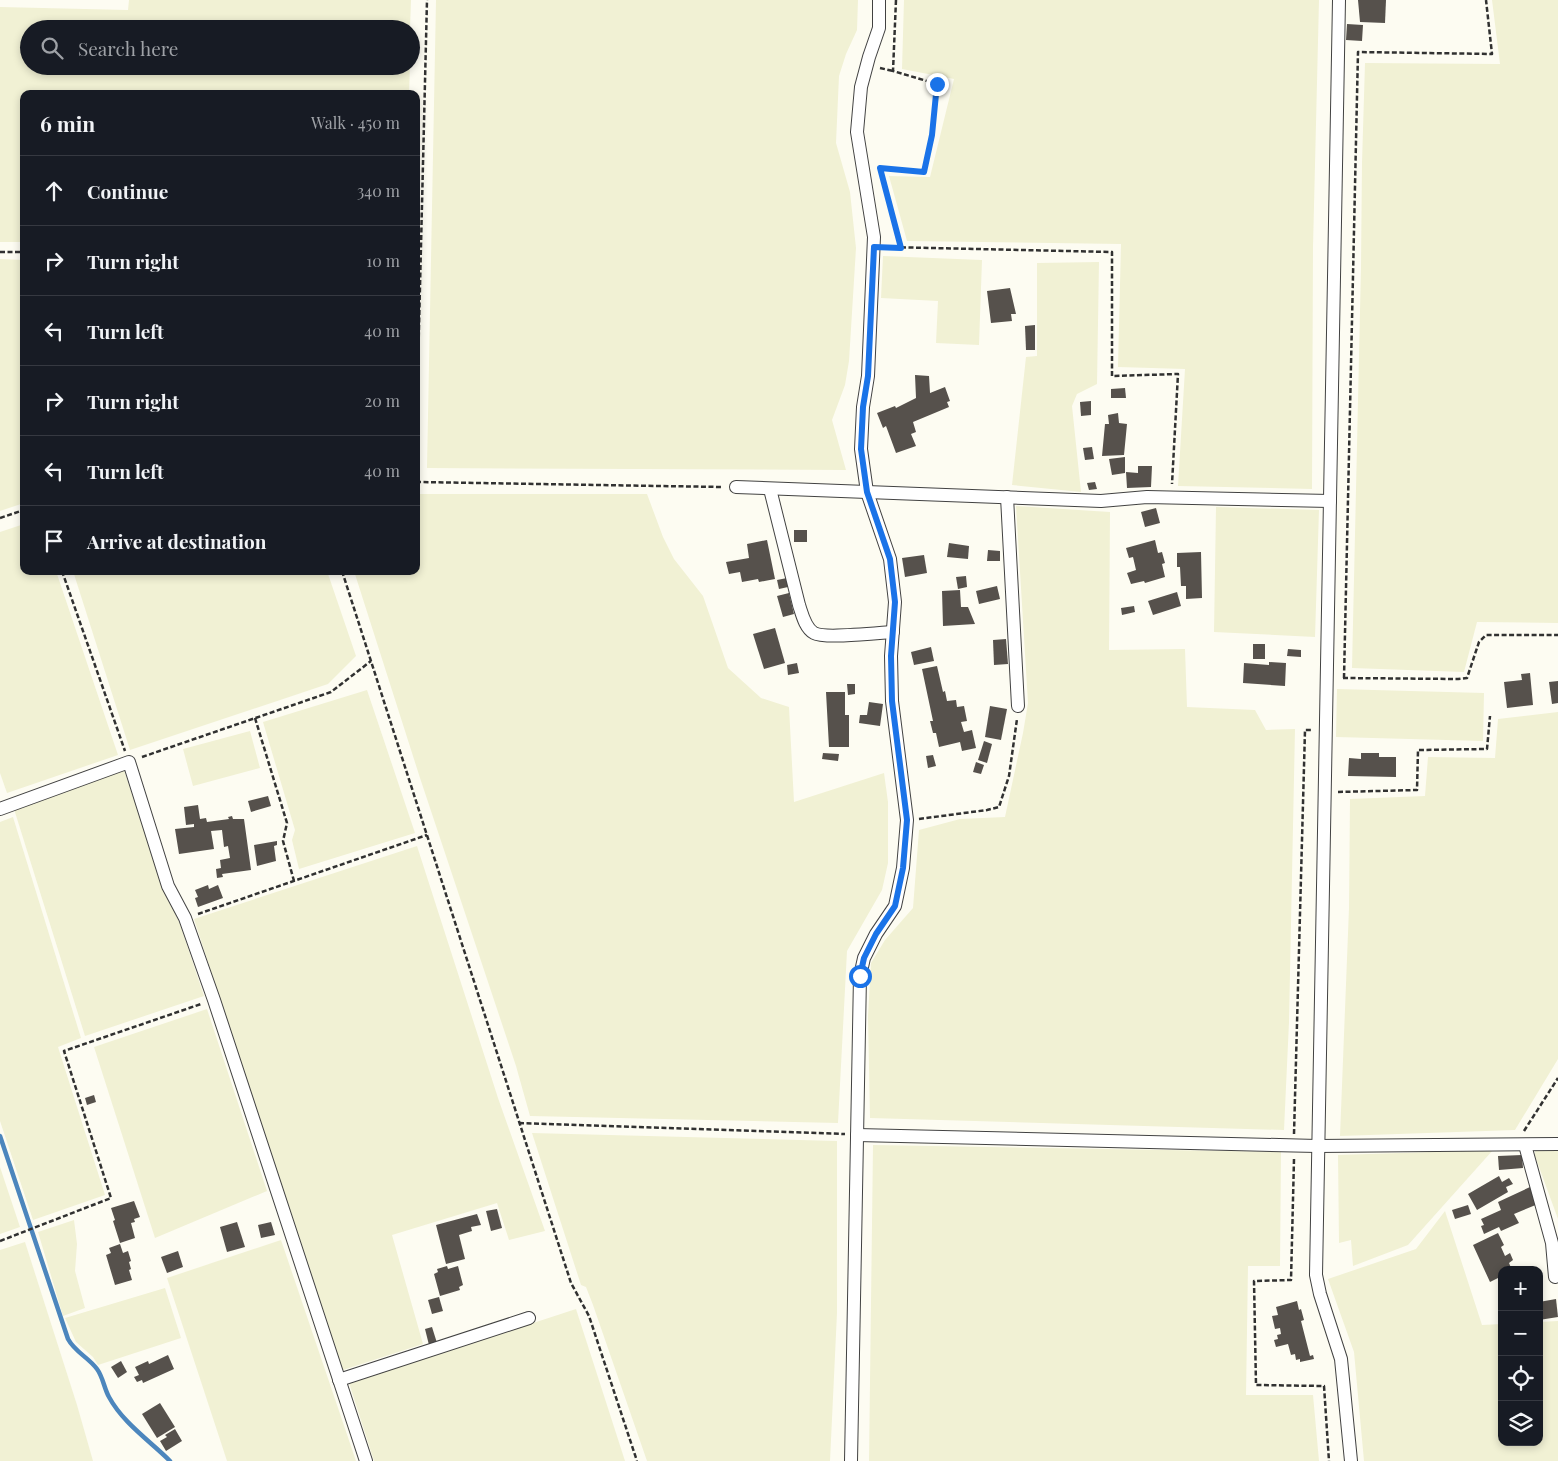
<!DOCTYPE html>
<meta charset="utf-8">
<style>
body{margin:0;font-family:"Playfair Display",serif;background:#20242c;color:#f1f3f6}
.controls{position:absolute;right:15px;bottom:15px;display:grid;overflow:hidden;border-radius:10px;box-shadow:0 2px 8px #0003}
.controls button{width:45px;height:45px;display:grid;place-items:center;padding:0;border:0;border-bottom:1px solid #363941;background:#171b24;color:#f1f3f6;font:25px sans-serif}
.stop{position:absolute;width:15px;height:15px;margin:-11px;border:4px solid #1a73e8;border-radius:50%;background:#fff}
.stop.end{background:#1a73e8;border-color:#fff;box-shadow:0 1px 5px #0008}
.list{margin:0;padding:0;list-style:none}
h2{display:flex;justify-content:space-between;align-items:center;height:65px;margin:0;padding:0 20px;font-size:21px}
h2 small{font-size:16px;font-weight:400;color:#9ea1a6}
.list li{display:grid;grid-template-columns:32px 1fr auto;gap:15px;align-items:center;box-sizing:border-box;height:70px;padding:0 20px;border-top:1px solid #363941}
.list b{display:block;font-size:19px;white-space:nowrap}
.list em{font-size:16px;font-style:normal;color:#9ea1a6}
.icon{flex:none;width:28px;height:28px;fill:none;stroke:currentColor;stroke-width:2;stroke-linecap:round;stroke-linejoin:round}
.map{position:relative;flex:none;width:1558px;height:1461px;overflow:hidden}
.search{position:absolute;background:#171b24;box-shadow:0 2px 8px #0003;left:20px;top:20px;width:400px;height:55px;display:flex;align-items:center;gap:12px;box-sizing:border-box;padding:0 18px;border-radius:28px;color:#9ea1a6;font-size:19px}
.panel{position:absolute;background:#171b24;box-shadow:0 2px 8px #0003;left:20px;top:90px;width:400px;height:485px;border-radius:10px}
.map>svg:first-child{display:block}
</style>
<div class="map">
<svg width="1558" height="1461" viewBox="0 0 1558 1461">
<rect width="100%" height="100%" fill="#fdfcf2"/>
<!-- farmland -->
<g fill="#f1f1d4">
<polygon points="129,0 411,0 410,29 29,29 29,66 410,66 409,94 24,94 24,242 0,242 0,7 128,10"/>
<polygon points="436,0 858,0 857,30 846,54 839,76 836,143 850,192 856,248 849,361 845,385 832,420 846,470 427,468"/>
<polygon points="904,0 1319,0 1313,247 1312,489 1178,486 1185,369 1118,367 1121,244 907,241 889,176 930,177 954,79 902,69"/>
<polygon points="1492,0 1558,0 1558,623 1477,622 1464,672 1352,668 1361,267 1362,163 1365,63 1500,64"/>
<polygon points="883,256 982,260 979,345 936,343 938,301 881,298"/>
<polygon points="0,259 24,260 24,503 0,511"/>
<polygon points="1099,262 1097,384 1077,394 1072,406 1081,492 1012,485 1026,357 1037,356 1037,263"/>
<polygon points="416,494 647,494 663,537 674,559 703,596 728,668 761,698 789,707 794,802 884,773 888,802 888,863 882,890 847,951 838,1123 530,1116 516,1066 420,778 354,571 416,571"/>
<polygon points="1016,506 1110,512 1109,650 1185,649 1187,707 1255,710 1266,730 1295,729 1289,1022 1284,1130 870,1118 868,1016 871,963 885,940 913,908 919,830 960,819 1005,817 1023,733 1028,703"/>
<polygon points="1216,507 1319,510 1315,637 1214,632"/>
<polygon points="24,524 24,571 56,571 118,755 7,793 0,773 0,532"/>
<polygon points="73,571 327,571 356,656 328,684 130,750"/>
<polygon points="1337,689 1484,693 1483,741 1336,737"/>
<polygon points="367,690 415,833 299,869 292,840 295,830 263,722"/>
<polygon points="1558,712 1558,1059 1515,1130 1340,1136 1349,908 1350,799 1425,796 1428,757 1495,758 1498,719"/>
<polygon points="250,731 260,768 193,786 183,749"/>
<polygon points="124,770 165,892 180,924 204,996 85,1036 14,809"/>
<polygon points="13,817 81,1038 58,1047 105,1195 33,1220 0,1121 0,822"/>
<polygon points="417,846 498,1098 545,1231 509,1240 497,1203 392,1235 423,1344 343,1370 275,1170 194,919"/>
<polygon points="207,1009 267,1191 155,1238 94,1047"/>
<polygon points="532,1133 837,1141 837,1313 830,1461 647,1461 593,1305 586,1287 581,1285"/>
<polygon points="873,1145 1281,1152 1280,1266 1248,1266 1246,1395 1313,1395 1319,1461 869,1461"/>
<polygon points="1493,1150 1408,1245 1353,1266 1351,1240 1339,1243 1338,1155"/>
<polygon points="1535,1150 1558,1150 1558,1219 1535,1156"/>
<polygon points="0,1167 20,1227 0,1234"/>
<polygon points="1445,1211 1482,1325 1502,1324 1502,1442 1539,1442 1539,1322 1558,1321 1558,1461 1364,1461 1354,1352 1328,1279 1416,1249"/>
<polygon points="74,1220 77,1244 75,1271 85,1308 63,1316 38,1232"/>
<polygon points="281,1240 356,1461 227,1461 167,1278"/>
<polygon points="25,1242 77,1405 93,1461 0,1461 0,1250"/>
<polygon points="165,1288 181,1338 98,1365 93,1357 76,1342 65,1318"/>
<polygon points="576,1309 625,1461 374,1461 349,1383"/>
</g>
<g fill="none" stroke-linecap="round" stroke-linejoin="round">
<!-- stream -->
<path stroke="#4c86bd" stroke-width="4.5" d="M0 1136 68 1339C75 1352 88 1357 97 1369 103 1377 104 1388 109 1397 123 1423 150 1441 170 1461"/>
</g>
<!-- building -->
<g fill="#56514c">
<polygon points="1358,0 1386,0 1385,23 1360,22"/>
<polygon points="1347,24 1363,25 1362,41 1346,40"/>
<polygon points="1010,288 1016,314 1011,314 1012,321 991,323 987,291"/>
<polygon points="1035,325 1035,350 1026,350 1025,326"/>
<polygon points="915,375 929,376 930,393 945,387 950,401 947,402 949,407 913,422 916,432 911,434 916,446 896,453 886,426 883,428 877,413 895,406 896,408 916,398"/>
<polygon points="1125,388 1126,398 1111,398 1111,389"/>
<polygon points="1091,401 1091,415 1081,416 1080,402"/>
<polygon points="1118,413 1119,423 1127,424 1124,455 1102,456 1105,424 1109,424 1108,415"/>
<polygon points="1092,447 1094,459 1085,460 1083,448"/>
<polygon points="1125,457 1125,473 1112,475 1109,459"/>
<polygon points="1138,466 1152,466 1151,487 1127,488 1126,472 1138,473"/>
<polygon points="1095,482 1097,489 1089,490 1087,483"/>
<polygon points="1156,508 1160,523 1145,527 1141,512"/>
<rect x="794" y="530" width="13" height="12"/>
<polygon points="767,540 775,579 759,582 758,579 742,582 740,572 729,574 726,562 749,558 747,544"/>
<polygon points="1155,540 1158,553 1162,552 1165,563 1162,564 1165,577 1145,583 1144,581 1131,584 1127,573 1136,570 1133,557 1129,558 1126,548"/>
<polygon points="949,543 969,546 968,559 947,557"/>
<polygon points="988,550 1000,551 1000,561 987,561"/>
<polygon points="1201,552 1202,598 1186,599 1186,586 1181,586 1180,567 1177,567 1177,553"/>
<polygon points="924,555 927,573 905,577 902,558"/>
<polygon points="966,576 967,587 958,589 956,577"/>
<polygon points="787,578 788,587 779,589 777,580"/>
<polygon points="997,586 1000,599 979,604 976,591"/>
<polygon points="960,590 961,607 968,607 975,624 943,626 942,591"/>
<polygon points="1177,592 1181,606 1153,615 1148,601"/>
<polygon points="789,593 794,614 783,617 777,596"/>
<polygon points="1134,606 1135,612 1122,615 1121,608"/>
<polygon points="775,628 785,663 764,669 753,634"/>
<polygon points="1006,639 1008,664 994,665 993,640"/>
<rect x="1253" y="644" width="12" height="15"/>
<polygon points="931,647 934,661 914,665 911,652"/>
<polygon points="1288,649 1301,650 1301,657 1287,656"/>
<polygon points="1269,662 1286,663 1285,686 1243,683 1244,663 1269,665"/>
<polygon points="797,663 799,673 788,675 787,665"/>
<polygon points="937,666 943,692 945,691 947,701 956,700 957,707 964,706 967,721 961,722 964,732 972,730 976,748 962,751 960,742 939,747 936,733 933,733 930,721 933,721 922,669"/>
<polygon points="1530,673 1533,705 1507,708 1504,682 1522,680 1521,674"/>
<polygon points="1558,681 1558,703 1552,704 1549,682"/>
<polygon points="847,684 855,684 855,694 848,695"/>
<polygon points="826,692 845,692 845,715 849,715 849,747 829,747"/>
<polygon points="869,702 883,704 880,726 859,723 860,715 867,715"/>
<polygon points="990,706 1007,709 1001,740 985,737"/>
<polygon points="984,741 992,744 987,763 978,760"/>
<polygon points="823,753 839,754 838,761 822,759"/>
<polygon points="1361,753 1379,753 1379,757 1396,757 1396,777 1348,776 1349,758 1361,759"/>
<polygon points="933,755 936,766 928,768 926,756"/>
<polygon points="976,762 984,765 981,774 973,772"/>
<polygon points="268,796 271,806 251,812 248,801"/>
<polygon points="198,805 200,819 206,818 207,822 229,819 228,817 232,816 233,819 244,819 251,870 222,874 223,877 217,878 216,869 221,868 220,860 230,858 228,846 224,847 222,830 211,831 214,849 179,854 175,829 194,827 194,824 186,825 184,807"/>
<polygon points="277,841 277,845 274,846 276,861 257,866 254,845"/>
<polygon points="208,885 209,889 218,885 223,898 198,907 195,898 198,897 195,890"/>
<polygon points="94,1095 96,1102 87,1105 85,1098"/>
<polygon points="1522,1155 1523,1168 1499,1170 1498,1156"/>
<polygon points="1499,1176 1502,1182 1509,1178 1513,1184 1506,1187 1508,1192 1477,1210 1468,1194"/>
<polygon points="1530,1187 1538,1204 1514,1214 1519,1223 1501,1231 1499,1227 1484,1234 1481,1226 1484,1225 1481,1219 1501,1210 1498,1202"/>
<polygon points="134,1201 140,1217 134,1219 135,1222 131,1223 135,1238 120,1243 113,1221 115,1220 111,1208"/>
<polygon points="1468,1205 1471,1214 1455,1219 1452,1210"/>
<polygon points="497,1209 502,1228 491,1231 486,1211"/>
<polygon points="477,1214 481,1225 471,1227 472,1231 459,1235 465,1259 446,1264 436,1225"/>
<polygon points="237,1222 245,1247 227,1252 220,1227"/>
<polygon points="271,1222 275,1235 261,1238 258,1225"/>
<polygon points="1498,1233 1504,1245 1501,1247 1505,1256 1510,1253 1513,1260 1509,1263 1512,1270 1502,1270 1502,1276 1490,1282 1473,1245"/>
<polygon points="120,1244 123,1253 128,1251 131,1261 129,1262 131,1269 129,1270 132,1280 115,1285 106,1255 111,1253 109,1248"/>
<polygon points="178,1251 183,1267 167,1273 161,1257"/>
<polygon points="447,1266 448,1269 458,1266 463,1285 459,1287 460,1290 440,1296 434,1274 438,1272 437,1269"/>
<polygon points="439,1297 443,1311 432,1314 428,1300"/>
<polygon points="1556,1299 1558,1317 1539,1320 1539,1302"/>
<polygon points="1297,1301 1299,1310 1301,1309 1304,1320 1301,1321 1310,1356 1313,1355 1314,1359 1300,1362 1300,1359 1296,1360 1295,1354 1291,1355 1288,1344 1276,1347 1274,1340 1278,1339 1277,1335 1281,1334 1280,1328 1275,1329 1272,1316 1278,1315 1276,1307"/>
<polygon points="432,1327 437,1343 429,1345 425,1329"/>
<polygon points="168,1355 174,1369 143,1383 142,1380 137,1382 134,1377 139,1375 135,1367 148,1361 149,1364"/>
<polygon points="121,1361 127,1372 118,1378 111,1367"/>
<polygon points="160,1403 175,1427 157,1438 142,1414"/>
<polygon points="175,1429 182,1441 166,1451 160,1441 167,1437 165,1435"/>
</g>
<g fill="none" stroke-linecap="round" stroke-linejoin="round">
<!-- minor casing -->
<g stroke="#424242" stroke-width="14">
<g id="minor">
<polyline points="1339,0 1316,1275 1320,1294 1341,1359 1351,1461"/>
<polyline points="736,487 1101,501 1147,497 1330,501"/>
<path d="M770 489 799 605C802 614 805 628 814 633 824 639 878 633 893 632"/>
<polyline points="1007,497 1018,706"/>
<polyline points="0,809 129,762 168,886 185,918 214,1000 366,1461"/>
<polyline points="857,1135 1317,1146 1558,1144"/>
<polyline points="1525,1145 1552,1243 1555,1277"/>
<polyline points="339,1380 529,1318"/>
<polyline points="851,1461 860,976 864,958 876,934 895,906 903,868 907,820 892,701 891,656 895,602 890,559 867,492 861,449 863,407 868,376 874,237 857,132 861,87 869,57 879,28 879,0"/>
</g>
</g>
<!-- path -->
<g stroke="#313131" stroke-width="2.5" stroke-dasharray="5 2.5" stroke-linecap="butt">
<polyline points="896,0 893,71 937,84 932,135 924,172 879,168 901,247"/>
<polyline points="880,68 893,71"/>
<polyline points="886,247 1112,252 1112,376 1178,374 1172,484"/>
<polyline points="0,252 24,252"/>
<polyline points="416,450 427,0"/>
<polyline points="416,482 722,487"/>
<polyline points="0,518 24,510"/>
<polyline points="62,571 125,751"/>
<polyline points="342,571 571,1283 589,1316 637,1461"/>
<polyline points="1343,678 1458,679 1467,678 1479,642 1486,635 1558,635"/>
<polyline points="1344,678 1358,52 1492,54 1486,0"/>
<polyline points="255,718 287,823 283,841 294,881"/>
<polyline points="142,757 331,692 371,661"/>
<polyline points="1338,792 1417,790 1418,750 1487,749 1490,716"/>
<polyline points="919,819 987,810 999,807 1009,776 1017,719"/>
<polyline points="198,914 427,835"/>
<polyline points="519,1123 845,1134"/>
<polyline points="1524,1131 1558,1078"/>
<polyline points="1294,1134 1305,730 1313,730"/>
<polyline points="1294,1159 1291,1280 1254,1281 1256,1385 1324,1386 1329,1461"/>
<polyline points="0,1241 111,1198 64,1051 201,1004"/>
</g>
<!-- minor -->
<use href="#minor" stroke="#fff" stroke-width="12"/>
</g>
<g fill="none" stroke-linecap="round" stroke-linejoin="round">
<!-- route -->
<polyline stroke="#1a73e8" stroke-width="6" points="860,976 864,958 876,934 895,906 903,868 907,820 892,701 891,656 895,602 890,559 867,492 861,449 863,407 868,376 874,247 901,248 880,168 924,172 932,135 937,84"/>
</g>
</svg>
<div class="controls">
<button>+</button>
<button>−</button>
<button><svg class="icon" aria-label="locate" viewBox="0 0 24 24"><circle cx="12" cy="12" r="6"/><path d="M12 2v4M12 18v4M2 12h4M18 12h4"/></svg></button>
<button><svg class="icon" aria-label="layers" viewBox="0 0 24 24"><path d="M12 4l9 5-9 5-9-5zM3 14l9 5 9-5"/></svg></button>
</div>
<div class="stop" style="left:860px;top:976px"></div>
<div class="stop end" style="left:937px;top:84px"></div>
<div class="search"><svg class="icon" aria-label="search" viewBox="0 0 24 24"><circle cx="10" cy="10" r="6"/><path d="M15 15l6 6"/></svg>Search here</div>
<section class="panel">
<h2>6 min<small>Walk · 450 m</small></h2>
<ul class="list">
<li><svg class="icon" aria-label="ahead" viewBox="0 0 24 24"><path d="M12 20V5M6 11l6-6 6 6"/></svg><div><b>Continue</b></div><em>340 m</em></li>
<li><svg class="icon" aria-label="right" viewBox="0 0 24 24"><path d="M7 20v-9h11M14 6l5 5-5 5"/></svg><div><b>Turn right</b></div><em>10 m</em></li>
<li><svg class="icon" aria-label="left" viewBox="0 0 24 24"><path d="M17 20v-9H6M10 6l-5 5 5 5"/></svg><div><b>Turn left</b></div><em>40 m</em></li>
<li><svg class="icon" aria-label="right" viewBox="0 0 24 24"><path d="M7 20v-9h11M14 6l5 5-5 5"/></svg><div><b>Turn right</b></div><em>20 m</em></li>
<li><svg class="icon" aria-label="left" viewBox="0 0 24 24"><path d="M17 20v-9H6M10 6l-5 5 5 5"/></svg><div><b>Turn left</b></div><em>40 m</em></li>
<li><svg class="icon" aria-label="arrive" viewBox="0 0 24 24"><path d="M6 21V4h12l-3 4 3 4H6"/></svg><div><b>Arrive at destination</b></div></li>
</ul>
</section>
</div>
